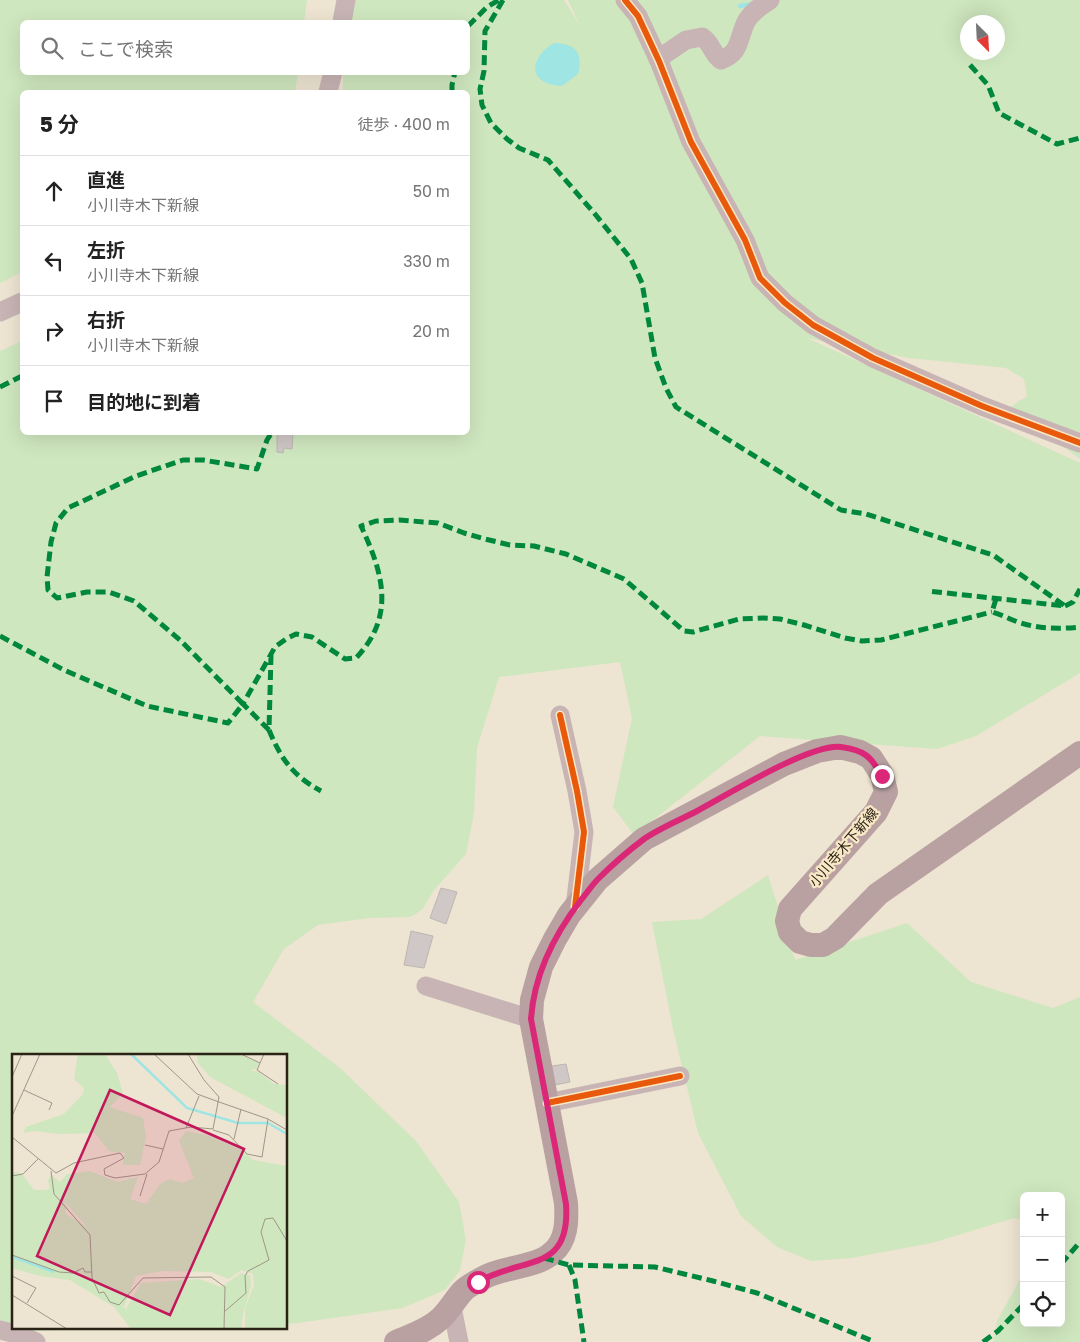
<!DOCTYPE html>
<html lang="ja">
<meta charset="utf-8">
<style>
body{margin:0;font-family:"Golos Text","Noto Sans JP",sans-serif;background:#f2f2f2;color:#222}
.controls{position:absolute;right:15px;bottom:15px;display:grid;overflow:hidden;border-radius:8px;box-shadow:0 5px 20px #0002}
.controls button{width:45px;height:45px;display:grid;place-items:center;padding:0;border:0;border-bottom:1px solid #e0e0e0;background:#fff;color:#222;font:25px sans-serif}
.compass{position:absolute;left:960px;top:15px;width:45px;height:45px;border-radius:50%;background:#fff;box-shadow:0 5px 20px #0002;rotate:156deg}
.stop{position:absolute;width:15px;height:15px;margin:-11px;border:4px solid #db2777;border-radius:50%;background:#fff}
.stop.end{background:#db2777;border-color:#fff;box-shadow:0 1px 5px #0008}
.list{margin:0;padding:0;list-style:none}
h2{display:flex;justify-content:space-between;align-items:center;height:65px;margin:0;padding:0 20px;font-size:21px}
h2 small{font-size:16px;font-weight:400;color:#767676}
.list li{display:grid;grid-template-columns:32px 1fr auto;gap:15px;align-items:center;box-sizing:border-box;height:70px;padding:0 20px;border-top:1px solid #e0e0e0}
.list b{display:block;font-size:19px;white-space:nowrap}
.list p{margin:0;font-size:16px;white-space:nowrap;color:#767676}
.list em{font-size:16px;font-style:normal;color:#767676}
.icon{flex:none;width:28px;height:28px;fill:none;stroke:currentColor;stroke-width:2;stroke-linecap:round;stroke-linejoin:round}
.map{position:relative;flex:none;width:1080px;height:1342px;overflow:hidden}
.search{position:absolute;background:#fff;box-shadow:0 5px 20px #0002;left:20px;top:20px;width:450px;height:55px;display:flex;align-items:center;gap:12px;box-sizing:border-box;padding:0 18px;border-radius:8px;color:#767676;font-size:19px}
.panel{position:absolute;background:#fff;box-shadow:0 5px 20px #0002;left:20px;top:90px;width:450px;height:345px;border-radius:8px}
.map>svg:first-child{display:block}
</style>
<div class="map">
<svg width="1080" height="1342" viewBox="0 0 1080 1342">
<rect width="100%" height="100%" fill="#ede4d1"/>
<!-- green -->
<g fill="#cfe7bf" fill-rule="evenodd">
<polygon points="0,0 307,0 304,22 22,22 22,72 298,73 295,92 22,92 22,272 0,283"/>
<path d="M340 0H564L580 26 568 0H1080V459L1009 408 1027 396 1024 379 1006 368 909 358 807 338 1080 463V673L976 736 937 749 760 736 634 835 613 807 632 718 620 662 499 677 477 748 474 813 466 854 434 890 422 910 410 917 369 918 318 925 284 949 253 1002 339 1067 416 1141 459 1202 466 1240 460 1270 445 1290 402 1308 298 1323 286 1324V1056H14V1328H114L12 1332 0 1330V351L22 341V432H468V92H343V73L468 72V22H341ZM968 22H998V52H968Z"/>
<polygon points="768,875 795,960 907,923 971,982 1053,1008 1080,997 1080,1342 993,1342 997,1321 1024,1272 1024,1323 1061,1323 1061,1196 1024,1196 1024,1221 1014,1218 932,1243 851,1258 811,1261 777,1247 741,1216 698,1133 673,1029 652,922 701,919"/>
</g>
<!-- water -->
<path fill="#9ee5e4" d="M554 43C576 44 583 52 578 74L562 86C527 84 528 59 554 43Z"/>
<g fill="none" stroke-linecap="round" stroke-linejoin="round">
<!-- stream -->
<polyline stroke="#9ee5e4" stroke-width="4.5" points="740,6 753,4"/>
</g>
<!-- building -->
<g fill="#cfc8c6" stroke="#bdb6b3">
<polygon points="277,432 293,432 292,449 284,448 283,453 277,452"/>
<polygon points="441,888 457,892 446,924 430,918"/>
<polygon points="411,931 433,936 424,968 404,965"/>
<polygon points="566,1064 570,1082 555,1085 552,1066"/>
</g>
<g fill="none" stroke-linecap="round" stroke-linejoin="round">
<!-- minor -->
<g stroke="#c8b4b4" stroke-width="19">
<polyline points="625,0 638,16 659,61 691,142 745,240 760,278 785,303 813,325 873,358 982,406 1080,443"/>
<polyline points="342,22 346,0"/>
<path d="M658 59 686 40 702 37C712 43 712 54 721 60 741 53 738 38 746 22 751 12 761 6 770 0"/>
<polyline points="328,92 333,72"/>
<polyline points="0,312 22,302"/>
<polyline points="560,715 577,791 584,832 575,907"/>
<polyline points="426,986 531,1019"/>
<polyline points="547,1103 680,1076"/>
<polyline points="452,1307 459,1342"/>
<polyline points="0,1330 20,1335 36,1342"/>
</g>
<!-- major -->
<path stroke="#b9a1a2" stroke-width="24" d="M396 1342C411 1335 427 1331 440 1319 449 1311 454 1301 462 1292 467 1286 479 1280 487 1276 506 1267 537 1267 552 1253 567 1241 567 1221 566 1203L531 1019 532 1000 541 967 555 939 569 915 597 880 644 839 784 764 817 751 840 747 860 752 871 758 882 775 886 792 876 812 790 909 787 921 790 932 800 942 811 945H823L835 938 878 894 1080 753"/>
<!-- quiet -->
<g stroke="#00873e" stroke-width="5" stroke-dasharray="10 5" stroke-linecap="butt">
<polyline points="503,0 485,31 484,71 480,89 482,105 491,123 507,139 519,148 548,160 595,214 631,259 642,283 655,358 666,388 676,407 841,510 866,514 993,555 1065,606 928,591"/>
<polyline points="468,26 487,7 499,0"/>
<polyline points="970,65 988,85 999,113 1057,144 1080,138"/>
<polyline points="452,92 452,85 455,72"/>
<polyline points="0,387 22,376"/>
<path d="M996 599 992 612C1003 615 1011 620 1021 623 1040 629 1060 629 1080 627"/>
<polyline points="1065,606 1073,602 1080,589"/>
<polyline points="0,636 64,670 147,706 228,723 243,704 180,640 134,601 109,592 87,592 57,598 48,590 47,577 51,542 56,523 68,508 136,476 183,460 203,460 257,469 267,440 272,432"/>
<path d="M271 655 269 730 243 704 275 647 286 639 296 634 312 637 345 659 356 658C396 616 383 573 361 526L376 521 399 520 438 523 464 533 485 539 510 545 534 546 566 554 624 579 684 631 693 632 739 619 763 618 780 619 804 625 845 638 862 641 881 640 992 612"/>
<path d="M269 730C281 759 293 776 321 791"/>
<polyline points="544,1258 569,1265 655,1267 713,1281 757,1293 875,1342"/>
<polyline points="1061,1264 1080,1242"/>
<polyline points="569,1265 575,1280 584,1342"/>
<polyline points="983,1342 998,1331 1024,1304"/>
</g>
<!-- cycleway casing -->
<g stroke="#f9e8c5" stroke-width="9">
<g id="cycleway">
<polyline points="625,0 638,16 659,61 691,142 745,240 760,278 785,303 813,325 873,358 982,406 1080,443"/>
<polyline points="560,715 577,791 584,832 575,907"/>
<polyline points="547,1103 680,1076"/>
</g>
</g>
<!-- cycleway -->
<use href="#cycleway" stroke="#e8590c" stroke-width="6"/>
</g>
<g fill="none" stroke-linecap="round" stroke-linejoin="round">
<!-- route -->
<path stroke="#db2777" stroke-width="6" d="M478 1282C522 1256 571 1274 566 1204L531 1019C534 974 554 935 581 900 587 893 592 885 598 879 612 865 628 851 644 839 660 828 680 820 697 811 727 795 811 743 841 747 865 750 871 757 882 776"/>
</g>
<g text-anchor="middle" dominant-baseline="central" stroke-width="4.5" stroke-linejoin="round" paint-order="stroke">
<!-- street labels -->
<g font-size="14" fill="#292215" stroke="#f9e8c5">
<text transform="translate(843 847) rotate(-50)">小川寺木下新線</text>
</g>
</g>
<!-- overview -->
<g transform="translate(12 1054)">
<rect width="275" height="275" fill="#ede4d1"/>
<path d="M66 0H93L105 19 111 39 98 53 131 64 134 83 128 111H111L113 99 97 97 83 79 48 80 22 77 11 79 14 73 52 60 71 40 72 34 62 25ZM185 0H215L219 8 216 0H227L247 9 244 15 237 16 247 18 262 30 275 31V64L198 23 186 9ZM174 77 194 81 230 96 241 106 275 112V146L271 156 275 148V162L271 157 275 164V275H233V254L242 231 241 220 229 216 217 225 199 218 150 217 124 222 112 253 107 251 114 255 129 229 187 225 209 233 229 219 238 221 239 232 231 260 229 275H119L102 253 58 226 28 222 0 214 1 118 9 119 22 136H32L38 135 36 127 39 121 48 128 55 120 78 117 105 128 126 123 118 145 134 150 148 130 158 125 170 129 182 124 167 87ZM51 146 75 173 54 160 53 156 56 155Z" fill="#cfe7bf" fill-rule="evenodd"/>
<path fill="none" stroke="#9ee5e4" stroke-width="2.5" d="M119 0 175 54 226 69H256L275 80M1 203 42 218"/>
<path fill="none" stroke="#9f9686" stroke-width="1" d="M142 0 185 40 207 48M229 0 248 9 252 0M248 9 245 16 266 30M0 23 10 0M12 36 40 49 37 56M207 48 256 65 275 76M0 62 28 0M174 74 187 42M201 76 217 81 235 100 250 103 256 65M0 83 44 119 62 109 108 99 112 104 92 115 93 121 103 124 133 120 147 108 157 77 179 73 201 75 207 43 192 26 176 0M222 85 229 55M133 91 151 95M39 117 42 140 78 181 80 224 87 239 92 238 98 248 107 251 131 224 199 223 213 233 212 275M0 122 11 120 26 105M128 142 135 120M0 201 47 218 61 219 71 214 73 218H80M0 222 24 234 15 249M0 241 55 275M212 258 234 239 233 222 236 217 257 206 249 178 253 165 261 164 275 187"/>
<path fill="#c2185b" fill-opacity="0.15" stroke="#c2185b" stroke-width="2.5" d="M98 36 232 95 158 261 25 202Z"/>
<rect width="275" height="275" fill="none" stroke="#292215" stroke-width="2.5"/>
</g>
</svg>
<div class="controls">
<button>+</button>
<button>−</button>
<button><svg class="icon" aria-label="locate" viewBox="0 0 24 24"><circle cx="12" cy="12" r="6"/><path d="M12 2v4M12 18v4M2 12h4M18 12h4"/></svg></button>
</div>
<svg class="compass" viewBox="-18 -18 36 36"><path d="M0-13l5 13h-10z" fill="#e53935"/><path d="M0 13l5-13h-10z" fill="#767676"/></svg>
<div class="stop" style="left:478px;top:1282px"></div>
<div class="stop end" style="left:882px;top:776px"></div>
<div class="search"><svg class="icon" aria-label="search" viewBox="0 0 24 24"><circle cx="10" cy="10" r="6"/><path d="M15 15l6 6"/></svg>ここで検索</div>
<section class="panel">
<h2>5 分<small>徒歩 · 400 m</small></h2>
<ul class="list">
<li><svg class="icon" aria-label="ahead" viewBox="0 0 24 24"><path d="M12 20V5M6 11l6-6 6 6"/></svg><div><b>直進</b><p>小川寺木下新線</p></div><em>50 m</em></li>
<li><svg class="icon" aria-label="left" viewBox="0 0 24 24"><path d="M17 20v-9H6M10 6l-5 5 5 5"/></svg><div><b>左折</b><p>小川寺木下新線</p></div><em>330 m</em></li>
<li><svg class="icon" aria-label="right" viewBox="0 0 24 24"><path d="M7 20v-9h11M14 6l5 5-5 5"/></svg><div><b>右折</b><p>小川寺木下新線</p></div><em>20 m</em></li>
<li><svg class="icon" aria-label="arrive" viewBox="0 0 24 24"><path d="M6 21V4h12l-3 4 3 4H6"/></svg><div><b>目的地に到着</b></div></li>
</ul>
</section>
</div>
